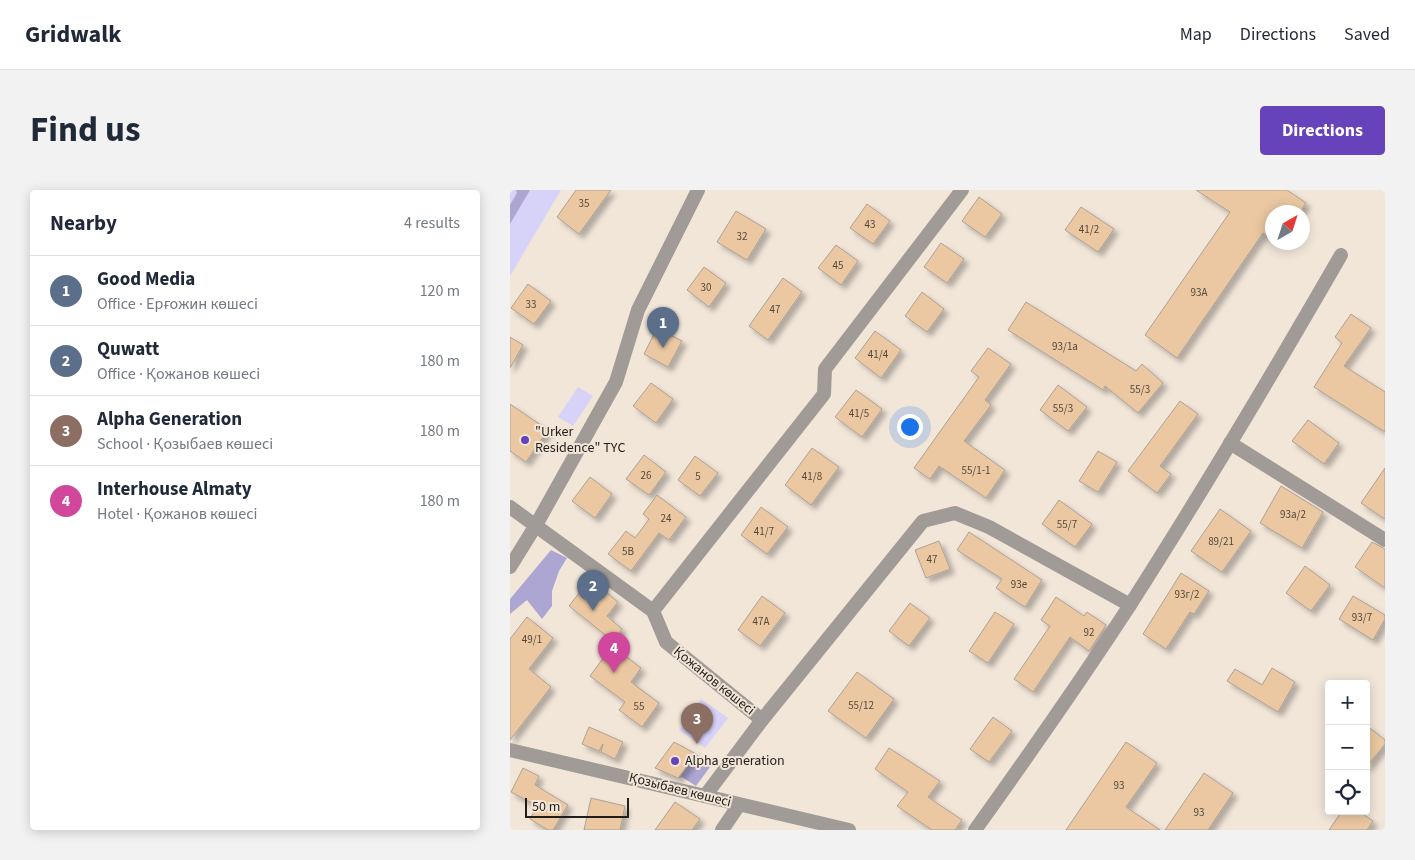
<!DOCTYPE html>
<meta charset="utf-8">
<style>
body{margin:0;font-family:"Source Sans 3",sans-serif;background:#f2f2f3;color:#1f2937}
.controls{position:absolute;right:15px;bottom:15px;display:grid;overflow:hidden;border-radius:5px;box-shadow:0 2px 12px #0003}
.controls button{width:45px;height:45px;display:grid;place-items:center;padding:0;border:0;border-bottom:1px solid #e0e1e3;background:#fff;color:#1f2937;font:25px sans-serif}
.compass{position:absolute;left:755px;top:15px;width:45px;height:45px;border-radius:50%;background:#fff;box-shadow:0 2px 12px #0003;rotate:39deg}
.scale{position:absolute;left:15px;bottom:12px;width:104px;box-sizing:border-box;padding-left:5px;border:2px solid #211d18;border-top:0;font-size:14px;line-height:18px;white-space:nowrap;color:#211d18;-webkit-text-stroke:4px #f2e6d9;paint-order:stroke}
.you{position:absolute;left:399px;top:236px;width:18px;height:18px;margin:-12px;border:4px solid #fff;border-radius:50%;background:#1a73e8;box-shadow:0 0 0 8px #1a73e833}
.badge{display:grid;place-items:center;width:32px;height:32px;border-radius:50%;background:#6643bb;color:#fff;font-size:16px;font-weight:700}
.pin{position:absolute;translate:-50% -41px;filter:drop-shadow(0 1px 2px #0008)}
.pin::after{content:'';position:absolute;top:26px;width:18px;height:15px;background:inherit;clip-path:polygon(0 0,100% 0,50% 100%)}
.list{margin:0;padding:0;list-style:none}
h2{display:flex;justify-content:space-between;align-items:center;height:65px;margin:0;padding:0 20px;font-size:21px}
h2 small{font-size:16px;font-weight:400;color:#747a83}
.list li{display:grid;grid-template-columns:32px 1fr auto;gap:15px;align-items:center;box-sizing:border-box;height:70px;padding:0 20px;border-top:1px solid #e0e1e3}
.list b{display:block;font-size:19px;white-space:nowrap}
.list p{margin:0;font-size:16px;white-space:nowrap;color:#747a83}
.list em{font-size:16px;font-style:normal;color:#747a83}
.icon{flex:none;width:28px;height:28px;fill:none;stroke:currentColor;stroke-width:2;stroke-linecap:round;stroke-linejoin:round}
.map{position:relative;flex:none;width:875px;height:640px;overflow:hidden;border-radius:5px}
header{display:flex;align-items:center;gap:30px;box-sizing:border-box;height:70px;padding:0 25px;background:#fff;border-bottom:1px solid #e0e1e3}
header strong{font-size:24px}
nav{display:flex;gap:28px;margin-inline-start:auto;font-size:18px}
.intro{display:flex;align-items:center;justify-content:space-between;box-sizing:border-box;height:120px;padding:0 30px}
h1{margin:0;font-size:35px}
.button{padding:12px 22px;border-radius:5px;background:#6643bb;color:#fff;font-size:18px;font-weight:700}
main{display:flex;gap:30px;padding:0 30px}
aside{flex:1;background:#fff;border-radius:5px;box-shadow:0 2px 12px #0003}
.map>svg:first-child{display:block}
</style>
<header>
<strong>Gridwalk</strong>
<nav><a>Map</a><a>Directions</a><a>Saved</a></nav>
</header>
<div class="intro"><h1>Find us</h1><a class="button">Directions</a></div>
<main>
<aside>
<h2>Nearby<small>4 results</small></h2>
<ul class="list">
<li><span class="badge" style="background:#5c6f8a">1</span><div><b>Good Media</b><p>Office · Ерғожин көшесі</p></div><em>120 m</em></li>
<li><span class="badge" style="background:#5c6f8a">2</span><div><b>Quwatt</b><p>Office · Қожанов көшесі</p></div><em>180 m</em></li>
<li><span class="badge" style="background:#8d6e63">3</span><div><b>Alpha Generation</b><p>School · Қозыбаев көшесі</p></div><em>180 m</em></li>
<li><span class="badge" style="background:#d1479c">4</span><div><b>Interhouse Almaty</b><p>Hotel · Қожанов көшесі</p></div><em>180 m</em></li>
</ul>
</aside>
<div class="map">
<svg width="875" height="640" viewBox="0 0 875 640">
<defs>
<filter id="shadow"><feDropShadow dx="4.5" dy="4.5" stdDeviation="2.5" flood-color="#0004"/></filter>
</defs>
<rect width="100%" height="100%" fill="#f2e6d9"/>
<!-- green -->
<g fill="#d7d2f8">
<polygon points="0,0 51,0 0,86"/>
<polygon points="68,197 83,206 63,236 48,227"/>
<polygon points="191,509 218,528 195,558 169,540"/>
</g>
<!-- forest -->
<g fill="#ada6d3">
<polygon points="6,0 20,0 0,34 0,15 7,3"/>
<polygon points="41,360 57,368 49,381 42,401 42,416 32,429 17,410 0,424 0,409"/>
<polygon points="186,564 200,577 186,596 172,587 168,588"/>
</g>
<!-- building -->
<g fill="#ebc8a2" stroke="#aca195" filter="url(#shadow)">
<polygon points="66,0 101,0 69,44 47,27"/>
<polygon points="686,0 777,0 796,13 790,22 762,22 762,49 753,43 667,168 635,145 720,22"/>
<polygon points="469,7 492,24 475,47 452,31"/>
<polygon points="357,14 380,31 363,54 340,38"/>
<polygon points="571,17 604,39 588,62 555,40"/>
<polygon points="226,21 256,39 237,70 207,52"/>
<polygon points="431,53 454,69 437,93 414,77"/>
<polygon points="326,55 348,71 331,95 308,78"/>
<polygon points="194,77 216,93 199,117 177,100"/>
<polygon points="273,88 292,102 258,150 239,136"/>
<polygon points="18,94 41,111 24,134 1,118"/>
<polygon points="412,102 434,119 417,142 395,126"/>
<polygon points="516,112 626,181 632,174 653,193 628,223 595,196 593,200 498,140"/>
<polygon points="841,124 861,138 834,176 875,202 875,242 804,197 832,153 825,147"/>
<polygon points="147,138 172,151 158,177 134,164"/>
<polygon points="365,141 391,160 371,188 345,168"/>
<polygon points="0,147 13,155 0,178"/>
<polygon points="478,158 501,174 475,210 481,215 454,251 495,280 476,308 429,276 420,289 404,278 469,187 461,181"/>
<polygon points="141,193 163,209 146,233 123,216"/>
<polygon points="548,195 577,217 558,241 530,220"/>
<polygon points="346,200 372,219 352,247 325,227"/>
<polygon points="670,211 688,224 650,276 661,284 647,303 618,281"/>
<polygon points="0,214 38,240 16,272 0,261"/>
<polygon points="798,230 829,253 814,274 782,251"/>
<polygon points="302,258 329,277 301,315 275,295"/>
<polygon points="588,261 607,272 588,302 569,291"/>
<polygon points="134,265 156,282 139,305 116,289"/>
<polygon points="185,266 208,283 190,306 168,290"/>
<polygon points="875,278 875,329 851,313"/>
<polygon points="80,287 102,304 85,328 62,311"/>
<polygon points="771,296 813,322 792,358 750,333"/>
<polygon points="147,305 176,327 159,350 149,343 121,381 98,364 116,341 125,348 139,329 133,324"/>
<polygon points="549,310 582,334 565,357 532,334"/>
<polygon points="251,317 278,337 257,364 231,345"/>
<polygon points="710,319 741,341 712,382 681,361"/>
<polygon points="459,342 532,390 515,417 486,398 492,389 447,360"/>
<polygon points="429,351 440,379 416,388 405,360"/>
<polygon points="862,352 875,359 875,398 845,377"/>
<polygon points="795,376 820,395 801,421 776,403"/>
<polygon points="671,383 699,401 684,424 680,422 656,459 633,444"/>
<polygon points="80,389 108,412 97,426 112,439 103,451 59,416"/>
<polygon points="252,406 275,423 250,456 228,440"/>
<polygon points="843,406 875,425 875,429 863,450 829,429"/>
<polygon points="546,407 574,426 577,422 596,435 579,461 560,447 523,502 504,489 540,436 531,430"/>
<polygon points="400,413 420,428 399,456 379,441"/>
<polygon points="485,422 504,434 478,473 459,461"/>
<polygon points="17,427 43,448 19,479 41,497 0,550 0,449"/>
<polygon points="102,456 131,478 121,492 149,513 132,537 109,520 115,512 80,486"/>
<polygon points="762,478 785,492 768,522 717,491 725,479 752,495"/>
<polygon points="347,482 384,509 356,548 318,521"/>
<polygon points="483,527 502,541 479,572 460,559"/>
<polygon points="856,535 875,550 875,554 856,578"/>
<polygon points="79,537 113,552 105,569 91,562 93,554 89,561 72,554"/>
<polygon points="164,552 186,564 168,588 145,578"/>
<polygon points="616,552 647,573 616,617 650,640 556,640"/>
<polygon points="379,558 430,591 418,607 452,630 445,640 422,640 387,616 398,602 365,579"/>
<polygon points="13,578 29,586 25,595 58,615 43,640 38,640 20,629 27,616 1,602"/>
<polygon points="694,583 723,603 698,640 655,640"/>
<polygon points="81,608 115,616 110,640 74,640"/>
<polygon points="165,612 190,629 182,640 145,640"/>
<polygon points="832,621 848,621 863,631 857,640 819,640"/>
</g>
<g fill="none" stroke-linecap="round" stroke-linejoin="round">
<!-- minor -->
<g stroke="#a09b96" stroke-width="14">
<polyline points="720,253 875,350"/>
<polyline points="0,317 143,421 156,452 252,530"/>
<polyline points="0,377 26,335 106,192 128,120 188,0"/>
<polyline points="143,421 314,204 315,179 452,0"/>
<polyline points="0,560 339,640"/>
<polyline points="195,606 252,530 413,331 445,323 479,337 620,415"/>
<polyline points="212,640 229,615"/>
<path d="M465 640C518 566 570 492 620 415 693 301 763 183 831 65"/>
</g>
</g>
<!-- markers -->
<g fill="#6643bb" stroke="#f2e6d9" stroke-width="2">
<circle cx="15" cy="250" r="5"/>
<circle cx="165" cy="571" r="5"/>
</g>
<g text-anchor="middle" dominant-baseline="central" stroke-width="4" stroke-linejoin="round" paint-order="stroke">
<!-- number labels -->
<g font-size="11" fill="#54483a">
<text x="74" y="13">35</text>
<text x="360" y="34">43</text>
<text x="579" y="39">41/2</text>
<text x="232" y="46">32</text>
<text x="328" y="75">45</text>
<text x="196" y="97">30</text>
<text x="689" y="102">93А</text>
<text x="21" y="114">33</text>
<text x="265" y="119">47</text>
<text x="555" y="156">93/1а</text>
<text x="368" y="164">41/4</text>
<text x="630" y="199">55/3</text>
<text x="553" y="218">55/3</text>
<text x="349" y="223">41/5</text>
<text x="466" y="280">55/1-1</text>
<text x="136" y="285">26</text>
<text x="188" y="286">5</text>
<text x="302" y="286">41/8</text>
<text x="783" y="324">93а/2</text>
<text x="156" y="328">24</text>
<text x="557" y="334">55/7</text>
<text x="254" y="341">41/7</text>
<text x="711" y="351">89/21</text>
<text x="118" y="361">5В</text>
<text x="422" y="369">47</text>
<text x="509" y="394">93е</text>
<text x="677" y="404">93г/2</text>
<text x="852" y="427">93/7</text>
<text x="251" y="431">47А</text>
<text x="579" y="442">92</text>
<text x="22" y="449">49/1</text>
<text x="351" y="515">55/12</text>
<text x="129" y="516">55</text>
<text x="609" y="595">93</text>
<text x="689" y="622">93</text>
</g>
<!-- poi labels -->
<g font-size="14" fill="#211d18" stroke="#f2e6d9" text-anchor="start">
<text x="25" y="242">"Urker<tspan x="25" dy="16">Residence" ТҮС</tspan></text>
<text x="175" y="571">Alpha generation</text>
</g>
<!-- street labels -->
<g font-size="14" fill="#211d18" stroke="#f2e6d9">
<text transform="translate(204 491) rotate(39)">Қожанов көшесі</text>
<text transform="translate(170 600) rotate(14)">Қозыбаев көшесі</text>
</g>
</g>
</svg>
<div class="controls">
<button>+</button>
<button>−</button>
<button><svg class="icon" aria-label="locate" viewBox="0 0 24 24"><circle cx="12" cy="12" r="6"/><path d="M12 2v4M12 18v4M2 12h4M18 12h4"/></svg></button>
</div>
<svg class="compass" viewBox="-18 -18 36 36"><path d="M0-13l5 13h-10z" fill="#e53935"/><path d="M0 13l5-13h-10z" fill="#747a83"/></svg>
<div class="scale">50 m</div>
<div class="you"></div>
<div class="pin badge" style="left:153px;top:158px;background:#5c6f8a">1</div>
<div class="pin badge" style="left:83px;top:421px;background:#5c6f8a">2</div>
<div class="pin badge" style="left:187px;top:554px;background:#8d6e63">3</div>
<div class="pin badge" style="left:104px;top:483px;background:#d1479c">4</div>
</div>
</main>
